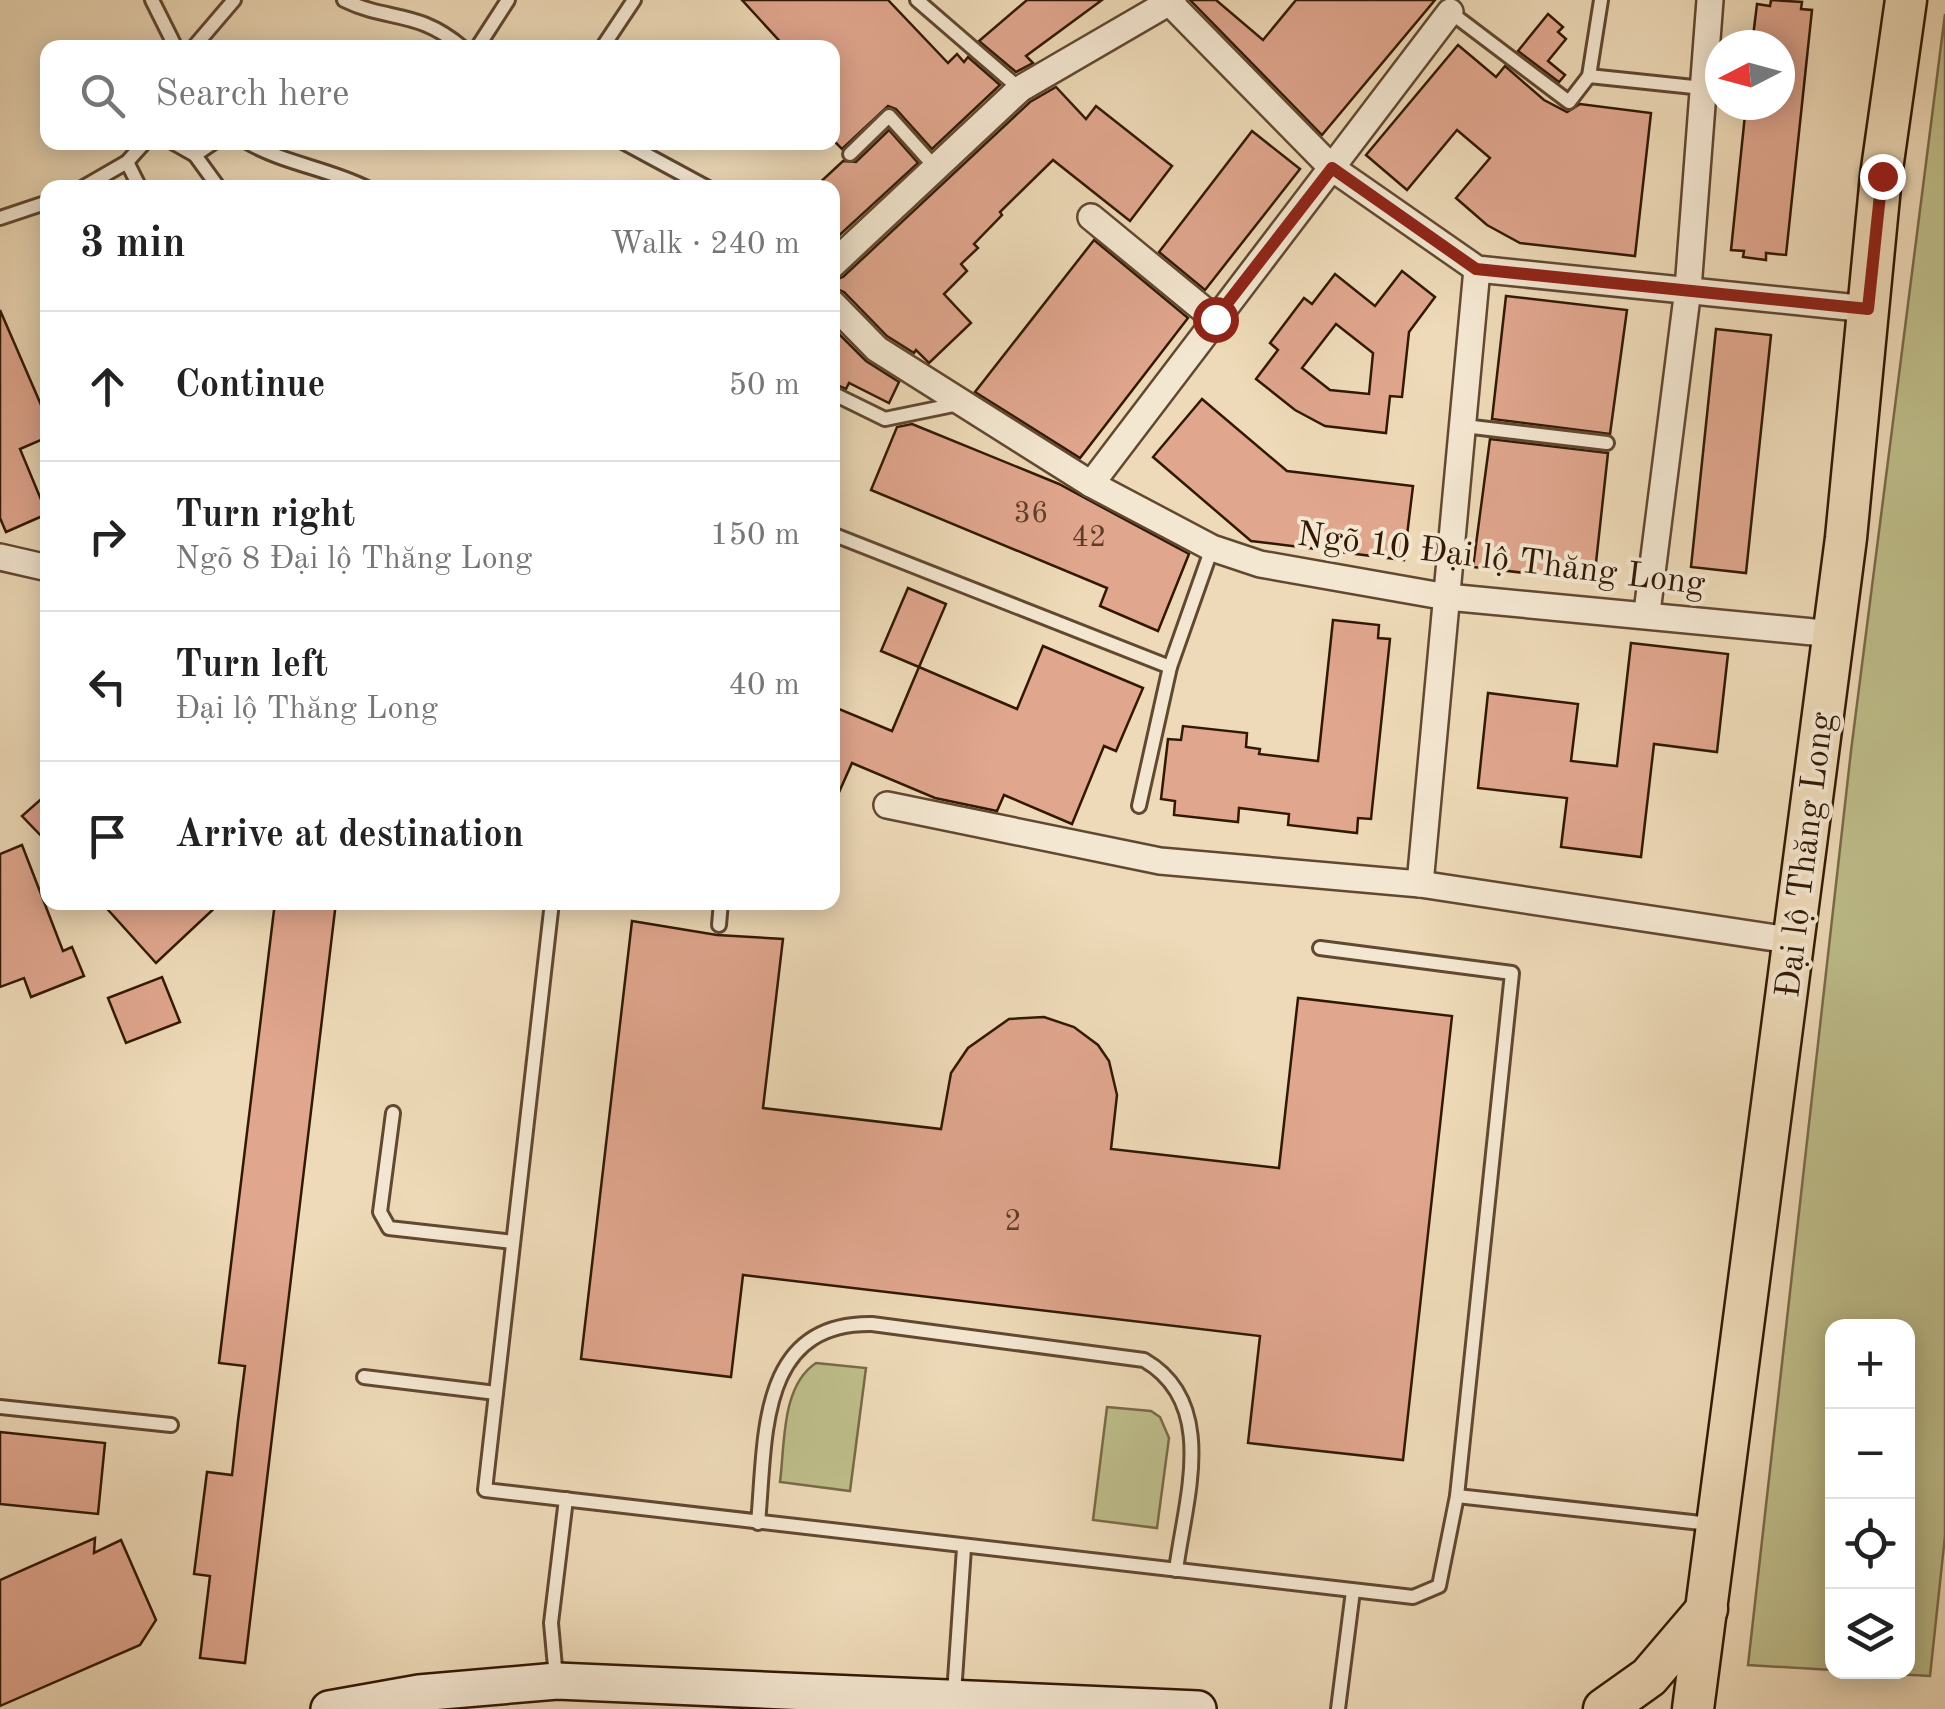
<!DOCTYPE html>
<meta charset="utf-8">
<style>
body{margin:0;font-family:"Old Standard TT",serif;background:#f6f6f6;color:#222}
.controls{position:absolute;right:30px;bottom:30px;display:grid;overflow:hidden;border-radius:20px;box-shadow:0 5px 25px #0003}
.controls button{width:90px;height:90px;display:grid;place-items:center;padding:0;border:0;border-bottom:2px solid #e0e0e0;background:#fff;color:#222;font:50px sans-serif}
.compass{position:absolute;left:1705px;top:30px;width:90px;height:90px;border-radius:50%;background:#fff;box-shadow:0 5px 25px #0003;rotate:264deg}
.stop{position:absolute;width:30px;height:30px;margin:-22px;border:8px solid #8f2418;border-radius:50%;background:#fff}
.stop.end{background:#8f2418;border-color:#fff;box-shadow:0 2px 10px #0008}
.list{margin:0;padding:0;list-style:none}
h2{display:flex;justify-content:space-between;align-items:center;height:130px;margin:0;padding:0 40px;font-size:42px}
h2 small{font-size:32px;font-weight:400;color:#767676}
.list li{display:grid;grid-template-columns:65px 1fr auto;gap:30px;align-items:center;box-sizing:border-box;height:150px;padding:0 40px;border-top:2px solid #e0e0e0}
.list b{display:block;font-size:38px;white-space:nowrap}
.list p{margin:0;font-size:32px;white-space:nowrap;color:#767676}
.list em{font-size:32px;font-style:normal;color:#767676}
.icon{flex:none;width:55px;height:55px;fill:none;stroke:currentColor;stroke-width:2;stroke-linecap:round;stroke-linejoin:round}
.map{position:relative;flex:none;width:1945px;height:1709px;overflow:hidden}
.search{position:absolute;background:#fff;box-shadow:0 5px 25px #0003;left:40px;top:40px;width:800px;height:110px;display:flex;align-items:center;gap:25px;box-sizing:border-box;padding:0 35px;border-radius:20px;color:#767676;font-size:38px}
.panel{position:absolute;background:#fff;box-shadow:0 5px 25px #0003;left:40px;top:180px;width:800px;height:730px;border-radius:20px}
.map>svg:first-child{display:block}
</style>
<div class="map">
<svg width="1945" height="1709" viewBox="0 0 1945 1709">
<rect width="100%" height="100%" fill="#eedab8"/>
<filter id="stains"><feTurbulence type="fractalNoise" baseFrequency=".002" numOctaves="4"/><feColorMatrix values="0 0 0 0 .2 0 0 0 0 .09 0 0 0 0 .02 0 0 0 .5 -.17"/></filter>
<radialGradient id="worn" r=".72"><stop offset=".6" stop-color="#630" stop-opacity="0"/><stop offset="1" stop-color="#630" stop-opacity=".3"/></radialGradient>
<!-- green -->
<g fill="#bebe8b" stroke="#786b47" stroke-width="2.5">
<polygon points="1945,14 1945,1536 1930,1676 1857,1672 1908,1672 1908,1326 1832,1326 1832,1670 1748,1665 1851,751"/>
<path d="M816 1363 866 1368 850 1491 780 1482C785 1444 781 1386 816 1363Z"/>
<polygon points="1107,1407 1151,1411 1160,1417 1169,1438 1157,1528 1093,1520"/>
</g>
<!-- building -->
<g fill="#e0a68e" stroke="#321803" stroke-width="2.5" fill-rule="evenodd">
<polygon points="742,0 888,0 948,63 957,54 964,62 968,57 1000,85 932,149 896,109 888,106 842,149 832,139 832,48 786,48"/>
<polygon points="1027,0 1102,0 1026,56 1033,63 1016,72 979,41"/>
<polygon points="1190,0 1216,0 1263,40 1296,0 1435,0 1322,135"/>
<polygon points="1771,0 1802,2 1801,9 1812,10 1786,255 1766,253 1766,260 1743,257 1744,251 1731,250 1746,105 1780,105 1780,45 1752,45 1757,4 1770,6"/>
<polygon points="1548,14 1563,27 1558,32 1566,39 1548,61 1565,75 1559,82 1518,51"/>
<polygon points="1458,45 1496,77 1505,66 1544,100 1567,112 1580,104 1651,113 1635,256 1520,243 1487,225 1456,198 1490,158 1457,130 1407,190 1366,155"/>
<polygon points="1056,87 1086,119 1096,106 1172,166 1130,221 1053,160 1000,212 1002,215 974,244 978,248 961,264 967,271 944,294 971,323 929,363 916,350 914,353 887,336 844,292 832,287 832,281 843,277 1030,102"/>
<polygon points="889,130 918,163 832,242 832,188 814,188 843,161 856,162"/>
<polygon points="1252,131 1300,169 1205,290 1159,252"/>
<polygon points="1094,240 1188,318 1080,458 975,392"/>
<path d="M1402 271 1435 297 1409 332 1402 397 1390 396 1386 433 1325 426 1295 410 1256 379 1278 350 1270 343 1304 298 1312 304 1335 274 1375 306ZM1336 324 1373 353 1369 394 1330 390 1302 368Z"/>
<polygon points="1506,296 1627,310 1610,434 1492,419"/>
<polygon points="0,310 48,421 48,437 20,449 47,514 6,532 0,518"/>
<polygon points="832,327 866,361 899,382 889,403 849,383 846,389 832,383"/>
<polygon points="1716,329 1771,335 1746,573 1691,567"/>
<polygon points="1202,399 1287,471 1413,486 1404,560 1251,541 1153,457"/>
<polygon points="912,424 1059,484 1189,554 1158,631 1100,606 1107,588 871,490 897,427"/>
<polygon points="1490,439 1608,453 1594,581 1473,567"/>
<polygon points="908,588 946,604 919,667 881,651"/>
<polygon points="1333,620 1379,625 1378,638 1390,639 1371,819 1358,818 1357,833 1288,825 1289,814 1239,808 1238,822 1174,815 1175,801 1161,799 1168,739 1181,740 1183,726 1247,733 1246,747 1260,749 1259,754 1318,761"/>
<polygon points="1631,643 1728,654 1717,752 1654,744 1641,857 1561,847 1567,798 1478,788 1488,693 1578,704 1571,761 1617,766"/>
<polygon points="1043,646 1143,688 1116,751 1104,746 1072,824 1004,795 997,811 935,798 852,763 832,808 832,706 892,731 919,667 1017,709"/>
<polygon points="48,793 48,843 22,816"/>
<polygon points="22,845 63,951 72,947 84,976 31,997 24,978 0,987 0,854"/>
<polygon points="101,902 221,902 156,963"/>
<polygon points="275,902 336,902 245,1663 200,1658 210,1576 194,1574 207,1472 232,1475 238,1421 245,1366 219,1363"/>
<polygon points="632,921 717,935 783,939 763,1108 941,1129 951,1073 968,1048 1009,1019 1044,1017 1074,1027 1098,1045 1109,1061 1117,1095 1111,1149 1147,1153 1279,1168 1298,998 1452,1016 1403,1460 1248,1443 1260,1336 743,1275 731,1377 581,1359"/>
<polygon points="162,977 180,1022 126,1043 108,998"/>
<polygon points="0,1432 105,1443 98,1514 0,1504"/>
<polygon points="95,1538 94,1553 121,1540 156,1620 140,1645 0,1706 0,1580"/>
</g>
<g fill="none" stroke-linecap="round" stroke-linejoin="round">
<!-- lane casing -->
<g stroke="#614830" stroke-width="18">
<g id="lane">
<polyline points="152,0 176,48"/>
<path d="M344 0C389 22 417 9 463 48"/>
<polyline points="917,0 1020,89"/>
<polyline points="1450,12 1569,102 1589,76 1601,0"/>
<polyline points="193,48 234,0"/>
<polyline points="477,48 508,0"/>
<polyline points="602,48 634,0"/>
<polyline points="1589,76 1703,88"/>
<polyline points="172,142 195,155 214,142"/>
<path d="M247 142C285 164 327 168 367 188"/>
<polyline points="623,142 708,188"/>
<polyline points="850,154 889,116 934,166"/>
<polyline points="195,155 219,188"/>
<polyline points="127,162 140,188"/>
<polyline points="82,188 127,162 145,142"/>
<polyline points="0,218 48,202"/>
<polyline points="832,393 885,419 958,404"/>
<polyline points="1464,426 1607,443"/>
<polyline points="832,534 1170,667"/>
<polyline points="1139,806 1170,667 1212,548"/>
<polyline points="552,902 485,1490 1413,1597 1439,1586 1457,1496 1512,973 1320,948"/>
<polyline points="719,925 721,902"/>
<polyline points="393,1113 380,1212 389,1228 513,1242"/>
<polyline points="364,1377 496,1393"/>
<polyline points="0,1407 171,1425"/>
<polyline points="1457,1496 1710,1524"/>
<path d="M758 1523C766 1439 757 1322 872 1324L1144 1360C1219 1403 1185 1500 1176 1570"/>
<polyline points="556,1678 551,1623 566,1499"/>
<polyline points="954,1694 964,1548"/>
<polyline points="1338,1709 1353,1591"/>
</g>
</g>
<!-- street casing -->
<g stroke="#614830" stroke-width="30">
<g id="street">
<polyline points="1170,3 1332,168 1477,269 1868,309"/>
<polyline points="1091,217 1215,319"/>
<polyline points="832,265 1020,89 1173,0"/>
<polyline points="832,303 877,349 1091,484 1212,548 1260,564 1447,597 1834,634"/>
<polyline points="1091,484 1450,12"/>
<polyline points="0,557 48,568"/>
<polyline points="1647,612 1688,289 1710,0"/>
<polyline points="887,805 1160,861 1420,884 1795,941"/>
<polyline points="1420,884 1477,269"/>
</g>
</g>
<!-- secondary casing -->
<g stroke="#321803" stroke-width="40">
<polyline id="secondary" points="329,1709 419,1693 557,1681 1198,1709"/>
</g>
<!-- primary casing -->
<g stroke="#321803" stroke-width="45">
<g id="primary">
<polyline points="1604,1709 1649,1677 1707,1609"/>
<polyline points="1693,1709 1846,538 1881,176 1906,0"/>
</g>
</g>
<!-- lane -->
<use href="#lane" stroke="#f4e7d1" stroke-width="12"/>
<!-- street -->
<use href="#street" stroke="#f4e7d1" stroke-width="25"/>
<!-- secondary -->
<use href="#secondary" stroke="#f4e7d1" stroke-width="35"/>
<!-- primary -->
<use href="#primary" stroke="#eedab8" stroke-width="40"/>
</g>
<g fill="none" stroke-linecap="round" stroke-linejoin="round">
<!-- route -->
<polyline stroke="#8f2418" stroke-width="12" points="1215,319 1332,168 1476,269 1868,309 1882,176"/>
</g>
<g text-anchor="middle" dominant-baseline="central" stroke-width="8" stroke-linejoin="round" paint-order="stroke">
<!-- number labels -->
<g font-size="30" fill="#5e3c26">
<text x="1031" y="514">36</text>
<text x="1089" y="538">42</text>
<text x="1013" y="1222">2</text>
</g>
<!-- street labels -->
<g font-size="35" fill="#321803" stroke="#f4e7d1">
<text transform="translate(1501 560) rotate(7)">Ngõ 10 Đại lộ Thăng Long</text>
<text transform="translate(1806 855) rotate(-83)">Đại lộ Thăng Long</text>
</g>
</g>
<rect width="100%" height="100%" filter="url(#stains)"/>
<rect width="100%" height="100%" fill="url(#worn)"/>
</svg>
<div class="controls">
<button>+</button>
<button>−</button>
<button><svg class="icon" aria-label="locate" viewBox="0 0 24 24"><circle cx="12" cy="12" r="6"/><path d="M12 2v4M12 18v4M2 12h4M18 12h4"/></svg></button>
<button><svg class="icon" aria-label="layers" viewBox="0 0 24 24"><path d="M12 4l9 5-9 5-9-5zM3 14l9 5 9-5"/></svg></button>
</div>
<svg class="compass" viewBox="-18 -18 36 36"><path d="M0-13l5 13h-10z" fill="#e53935"/><path d="M0 13l5-13h-10z" fill="#767676"/></svg>
<div class="stop" style="left:1215px;top:319px"></div>
<div class="stop end" style="left:1882px;top:176px"></div>
<div class="search"><svg class="icon" aria-label="search" viewBox="0 0 24 24"><circle cx="10" cy="10" r="6"/><path d="M15 15l6 6"/></svg>Search here</div>
<section class="panel">
<h2>3 min<small>Walk · 240 m</small></h2>
<ul class="list">
<li><svg class="icon" aria-label="ahead" viewBox="0 0 24 24"><path d="M12 20V5M6 11l6-6 6 6"/></svg><div><b>Continue</b></div><em>50 m</em></li>
<li><svg class="icon" aria-label="right" viewBox="0 0 24 24"><path d="M7 20v-9h11M14 6l5 5-5 5"/></svg><div><b>Turn right</b><p>Ngõ 8 Đại lộ Thăng Long</p></div><em>150 m</em></li>
<li><svg class="icon" aria-label="left" viewBox="0 0 24 24"><path d="M17 20v-9H6M10 6l-5 5 5 5"/></svg><div><b>Turn left</b><p>Đại lộ Thăng Long</p></div><em>40 m</em></li>
<li><svg class="icon" aria-label="arrive" viewBox="0 0 24 24"><path d="M6 21V4h12l-3 4 3 4H6"/></svg><div><b>Arrive at destination</b></div></li>
</ul>
</section>
</div>
